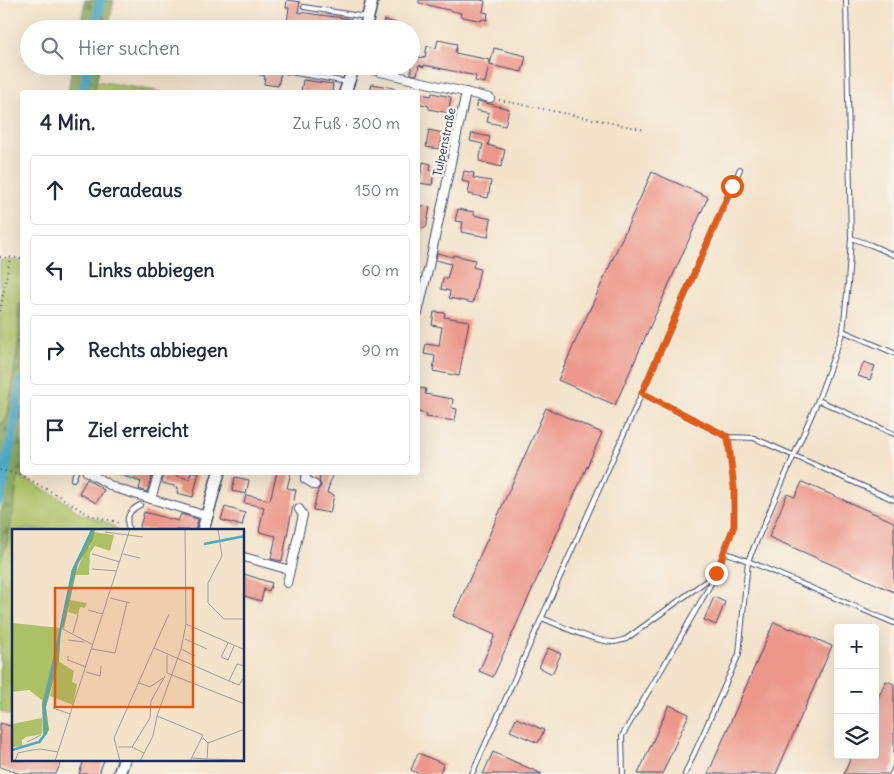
<!DOCTYPE html>
<html lang="de">
<meta charset="utf-8">
<style>
body{margin:0;font-family:Delius,sans-serif;background:#f2f2f3;color:#1f2937}
.controls{position:absolute;right:15px;bottom:15px;display:grid;overflow:hidden;border-radius:5px;box-shadow:0 5px 20px #0002}
.controls button{width:45px;height:45px;display:grid;place-items:center;padding:0;border:0;border-bottom:1px solid #e0e1e3;background:#fff;color:#1f2937;font:25px sans-serif}
.stop{position:absolute;width:15px;height:15px;margin:-11px;border:4px solid #ea580c;border-radius:50%;background:#fff}
.stop.end{background:#ea580c;border-color:#fff;box-shadow:0 1px 5px #0008}
.list{margin:0;padding:0;list-style:none}
h2{display:flex;justify-content:space-between;align-items:center;height:65px;margin:0;padding:0 20px;font-size:21px}
h2 small{font-size:16px;font-weight:400;color:#747a83}
.list li{display:grid;grid-template-columns:32px 1fr auto;gap:15px;align-items:center;box-sizing:border-box;height:70px;margin:0 10px 10px;padding:0 10px;border:1px solid #e0e1e3;border-radius:5px}
.list b{display:block;font-size:19px;white-space:nowrap}
.list em{font-size:16px;font-style:normal;color:#747a83}
.icon{flex:none;width:28px;height:28px;fill:none;stroke:currentColor;stroke-width:2;stroke-linecap:round;stroke-linejoin:round}
.map{position:relative;flex:none;width:894px;height:774px;overflow:hidden}
.search{position:absolute;background:#fff;box-shadow:0 5px 20px #0002;left:20px;top:20px;width:400px;height:55px;display:flex;align-items:center;gap:12px;box-sizing:border-box;padding:0 18px;border-radius:28px;color:#747a83;font-size:19px}
.panel{position:absolute;background:#fff;box-shadow:0 5px 20px #0002;left:20px;top:90px;width:400px;height:385px;border-radius:5px}
.map>svg:first-child{display:block}
</style>
<div class="map">
<svg width="894" height="774" viewBox="0 0 894 774">
<defs>
<pattern id="forest-firs" width="22" height="20" patternUnits="userSpaceOnUse" patternTransform="scale(1.25)"><rect width="22" height="20" fill="#89a75b"/><path d="M5 1l3.5 6h-7zM16 11l3.5 6h-7z" fill="#6f884e"/></pattern>
</defs>
<rect width="100%" height="100%" fill="#f7f3e8"/>
<filter id="ink" filterUnits="userSpaceOnUse"><feTurbulence type="fractalNoise" baseFrequency=".02" numOctaves="2"/><feDisplacementMap in="SourceGraphic" scale="10" xChannelSelector="R" yChannelSelector="G"/><feConvolveMatrix kernelMatrix="1 2 1 2 8 2 1 2 1" color-interpolation-filters="sRGB"/></filter>
<filter id="wash" filterUnits="userSpaceOnUse"><feTurbulence type="fractalNoise" baseFrequency=".0096" numOctaves="4" result="noise"/><feDisplacementMap in="SourceGraphic" scale="20" xChannelSelector="R" yChannelSelector="G"/><feGaussianBlur stdDeviation="1.12" result="paint"/><feColorMatrix in="noise" values="0 0 0 0 0 0 0 0 0 0 0 0 0 0 0 0 0 1.4 0 .05"/><feComposite in="paint" operator="in"/></filter>
<g filter="url(#wash)">
<rect width="100%" height="100%" fill="#f3e3cb"/>
<!-- green -->
<g fill="#acc166" stroke="#647862">
<polygon points="97,81 161,92 94,92"/>
<polygon points="0,260 22,261 22,300 19,305 19,339 8,416 0,427"/>
<path d="M18 477H20C32 483 45 489 58 497 66 501 71 508 80 513 92 519 108 520 118 530H14V717L0 711V562L9 536Z"/>
</g>
<!-- forest -->
<g fill="url(#forest-firs)" stroke="#526b5c">
<polygon points="85,0 114,0 108,29 80,29"/>
<polygon points="72,66 100,66 94,92 68,92"/>
<polygon points="22,300 22,472 27,473 27,474 18,477 9,536 0,562 0,427 8,416 19,339 19,305"/>
</g>
<g fill="none" stroke-linecap="round" stroke-linejoin="round">
<!-- canal -->
<g stroke="#48a8c7" stroke-width="10">
<polyline points="95,29 100,0"/>
<polyline points="83,92 88,66"/>
<polyline points="0,500 22,380"/>
</g>
</g>
<g id="blocks">
<!-- building -->
<g fill="#ec978a">
<polygon points="287,0 300,2 298,12 351,19 350,29 286,29 289,8 286,8"/>
<polygon points="419,0 480,0 485,1 483,12 488,13 487,20 482,19 481,21 460,16 461,13 419,3"/>
<polygon points="384,20 407,26 406,29 382,29"/>
<polygon points="438,40 457,44 455,53 490,60 485,83 475,81 476,76 424,65 424,67 419,65 417,75 411,74 411,56 425,58 427,46 436,48"/>
<polygon points="494,48 526,56 522,72 490,65"/>
<polygon points="258,66 275,66 274,71 281,72 278,86 264,84 265,76 256,74"/>
<polygon points="303,80 333,84 332,92 301,92"/>
<polygon points="372,84 394,88 394,92 370,92"/>
<polygon points="418,93 431,96 432,93 451,97 448,113 429,109 429,106 418,103"/>
<polygon points="478,101 509,109 505,126 487,122 489,113 476,110"/>
<polygon points="429,130 443,133 440,149 426,147"/>
<polygon points="472,133 490,137 488,145 505,150 501,167 479,161 483,144 470,141"/>
<polygon points="423,162 431,164 430,170 434,171 432,185 419,183"/>
<polygon points="464,171 474,173 473,178 491,181 488,198 468,194 470,183 462,181"/>
<polygon points="652,172 708,197 615,405 558,380"/>
<polygon points="418,205 430,207 427,223 427,226 418,233"/>
<polygon points="458,209 474,212 474,215 491,219 488,237 461,232 463,222 455,221"/>
<polygon points="437,253 453,257 453,255 475,260 473,267 480,269 473,303 449,298 450,291 441,289 443,278 447,279 451,264 436,260"/>
<polygon points="434,312 445,313 444,317 469,321 459,376 433,371 435,356 424,354 426,344 439,346 442,327 432,325"/>
<polygon points="864,362 875,366 870,380 858,376"/>
<polygon points="418,388 426,389 425,394 453,399 452,408 457,409 455,421 426,417 427,414 418,412"/>
<polygon points="546,408 602,433 493,677 479,671 495,635 453,616"/>
<polygon points="118,472 153,472 147,492 139,489 141,482 118,474"/>
<polygon points="164,472 189,479 191,472 199,472 193,497 177,493 178,487 162,483"/>
<polygon points="277,472 291,472 287,488 296,490 282,561 271,559 276,536 259,532 264,507 244,503 246,495 270,500"/>
<polygon points="321,472 333,472 327,493 334,495 330,513 313,510 318,490 321,486 319,481"/>
<polygon points="235,477 249,480 246,494 232,491"/>
<polygon points="87,479 104,490 96,503 79,493"/>
<polygon points="802,482 894,522 894,592 769,537 787,494 795,497"/>
<polygon points="225,507 245,513 242,526 221,520"/>
<polygon points="144,512 178,521 181,514 198,519 195,530 139,530"/>
<polygon points="244,574 272,583 269,591 264,589 261,601 244,596"/>
<polygon points="714,597 725,602 716,625 704,620"/>
<polygon points="774,622 790,629 791,628 832,646 776,774 708,774"/>
<polygon points="548,648 561,654 552,674 539,667"/>
<polygon points="886,681 894,684 894,763 889,774 844,774 852,755 875,755 875,704"/>
<polygon points="669,705 689,714 662,774 638,774"/>
<polygon points="516,718 544,730 538,743 510,731"/>
<polygon points="0,723 14,727 14,760 62,760 56,774 21,774 0,767"/>
<polygon points="493,752 542,774 483,774"/>
<polygon points="418,753 444,764 439,774 420,774 411,770"/>
<polygon points="84,760 104,760 99,774 79,774"/>
</g>
</g>
</g>
<g filter="url(#ink)">
<use href="#blocks" fill-opacity="0" stroke="#3b4a6e" stroke-width="1"/>
<g fill="none" stroke-linecap="round" stroke-linejoin="round">
<!-- lane casing -->
<g stroke="#3b4a6e" stroke-width="6">
<g id="lane">
<polyline points="846,0 851,238"/>
<polyline points="304,7 366,17"/>
<polyline points="285,71 347,82"/>
<polyline points="894,255 871,245 851,238 848,284 843,331 818,400 894,434"/>
<polyline points="843,331 894,353"/>
<polyline points="642,393 728,437 754,438 894,500"/>
<polyline points="728,437 734,488 734,526 724,552 748,561 894,623"/>
<polyline points="73,479 76,472"/>
<path d="M129 530C125 519 129 510 140 505"/>
<path d="M542 618C561 626 594 642 614 642 618 642 622 640 626 639L717 573 724 552"/>
<polyline points="472,774 642,393 740,169"/>
<polyline points="623,774 622,736 676,645 717,573"/>
<polyline points="685,774 739,654 748,561 818,400"/>
</g>
</g>
<!-- street casing -->
<g stroke="#3b4a6e" stroke-width="10">
<g id="street">
<polyline points="355,66 490,98"/>
<polyline points="418,313 429,266 466,92"/>
<polyline points="87,472 115,488 207,516"/>
<polyline points="307,472 305,479 315,485"/>
<polyline points="151,499 159,472"/>
<polyline points="244,557 290,570 303,515 299,509"/>
<polyline points="287,583 290,570"/>
</g>
</g>
<!-- secondary casing -->
<g stroke="#3b4a6e" stroke-width="14">
<g id="secondary">
<polyline points="365,29 372,0"/>
<polyline points="345,92 354,66"/>
<polyline points="203,530 219,472"/>
<polyline points="119,774 124,760"/>
</g>
</g>
<!-- path -->
<g stroke="#3b4a6e" stroke-width="2" stroke-dasharray="1 4" stroke-linecap="butt">
<polyline points="499,100 646,130"/>
<polyline points="0,257 22,258"/>
<polyline points="0,311 10,258"/>
<polyline points="0,470 21,475 59,496 79,509 90,515 120,523"/>
</g>
<!-- lane -->
<use href="#lane" stroke="#fff" stroke-width="4"/>
<!-- street -->
<use href="#street" stroke="#fff" stroke-width="8"/>
<!-- secondary -->
<use href="#secondary" stroke="#fff" stroke-width="11"/>
</g>
</g>
<g fill="none" stroke-linecap="round" stroke-linejoin="round" filter="url(#ink)">
<!-- route -->
<polyline stroke="#ea580c" stroke-width="6" points="716,573 734,526 734,488 728,437 642,393 732,186"/>
</g>
<g text-anchor="middle" dominant-baseline="central" stroke-width="5" stroke-linejoin="round" paint-order="stroke">
<!-- street labels -->
<g font-size="12" fill="#1b2f5e" stroke="#f7f3e8">
<text transform="translate(444 142) rotate(-78)">Tulpenstraße</text>
</g>
</g>
<!-- overview -->
<g transform="translate(12 529)">
<rect width="232" height="232" fill="#f3e3cb"/>
<path d="M81 3 102 6 98 22 83 17 78 24 77 46H63L74 19 78 18ZM58 71 75 74 73 79 68 78 66 86 56 83ZM0 94 49 99 31 172 17 161 0 163ZM46 132 62 142 60 153 65 155 61 176 38 167ZM30 189V205L14 208 10 211V217L0 218V195Z" fill="#acc166"/>
<path d="M79 0H83L81 11 66 35 52 99 49 98 60 42ZM49 99 47 132 34 178 37 201 27 216 31 206 30 174Z" fill="#89a75b"/>
<path fill="none" stroke="#48a8c7" stroke-width="2.5" d="M192 15 233 7M0 221 27 213 34 204 32 179 61 41 81 0"/>
<path fill="none" stroke="#9d9b9f" stroke-width="1" d="M173 0 174 95M206 0 210 27 196 54V74L212 90H233M93 3 131 8M80 25 108 33M111 25 128 29M80 40 105 42M98 69 118 74M76 81 91 85M49 99 81 116M61 104 66 86M173 110 195 120M56 111 72 113M216 114 209 128 216 131 222 117M142 119 217 152M80 120 103 124 115 73M155 126V144L233 175M56 127V131L74 138M183 127 169 120 174 95 233 121M233 137 225 135 217 152 227 156 233 147M74 143 88 147 89 137M127 154 138 158 151 149M41 179 58 185M145 187 191 206 178 232M191 209 196 214 195 230 231 231M15 213 29 206M196 214 233 200M106 218H120L132 224M120 218 138 189 139 172 153 147M180 229 195 230M3 232 6 224 15 222 28 220 46 223M43 232 118 0M108 232 102 209 157 85M128 232 141 207 145 187 169 120"/>
<path fill="#de5710" fill-opacity="0.15" stroke="#de5710" stroke-width="2.5" d="M43 59H181V178H43Z"/>
<rect width="232" height="232" fill="none" stroke="#1b2f5e" stroke-width="2.5"/>
</g>
</svg>
<div class="controls">
<button>+</button>
<button>−</button>
<button><svg class="icon" aria-label="layers" viewBox="0 0 24 24"><path d="M12 4l9 5-9 5-9-5zM3 14l9 5 9-5"/></svg></button>
</div>
<div class="stop" style="left:732px;top:186px"></div>
<div class="stop end" style="left:716px;top:573px"></div>
<div class="search"><svg class="icon" aria-label="search" viewBox="0 0 24 24"><circle cx="10" cy="10" r="6"/><path d="M15 15l6 6"/></svg>Hier suchen</div>
<section class="panel">
<h2>4 Min.<small>Zu Fuß · 300 m</small></h2>
<ul class="list">
<li><svg class="icon" aria-label="ahead" viewBox="0 0 24 24"><path d="M12 20V5M6 11l6-6 6 6"/></svg><div><b>Geradeaus</b></div><em>150 m</em></li>
<li><svg class="icon" aria-label="left" viewBox="0 0 24 24"><path d="M17 20v-9H6M10 6l-5 5 5 5"/></svg><div><b>Links abbiegen</b></div><em>60 m</em></li>
<li><svg class="icon" aria-label="right" viewBox="0 0 24 24"><path d="M7 20v-9h11M14 6l5 5-5 5"/></svg><div><b>Rechts abbiegen</b></div><em>90 m</em></li>
<li><svg class="icon" aria-label="arrive" viewBox="0 0 24 24"><path d="M6 21V4h12l-3 4 3 4H6"/></svg><div><b>Ziel erreicht</b></div></li>
</ul>
</section>
</div>
